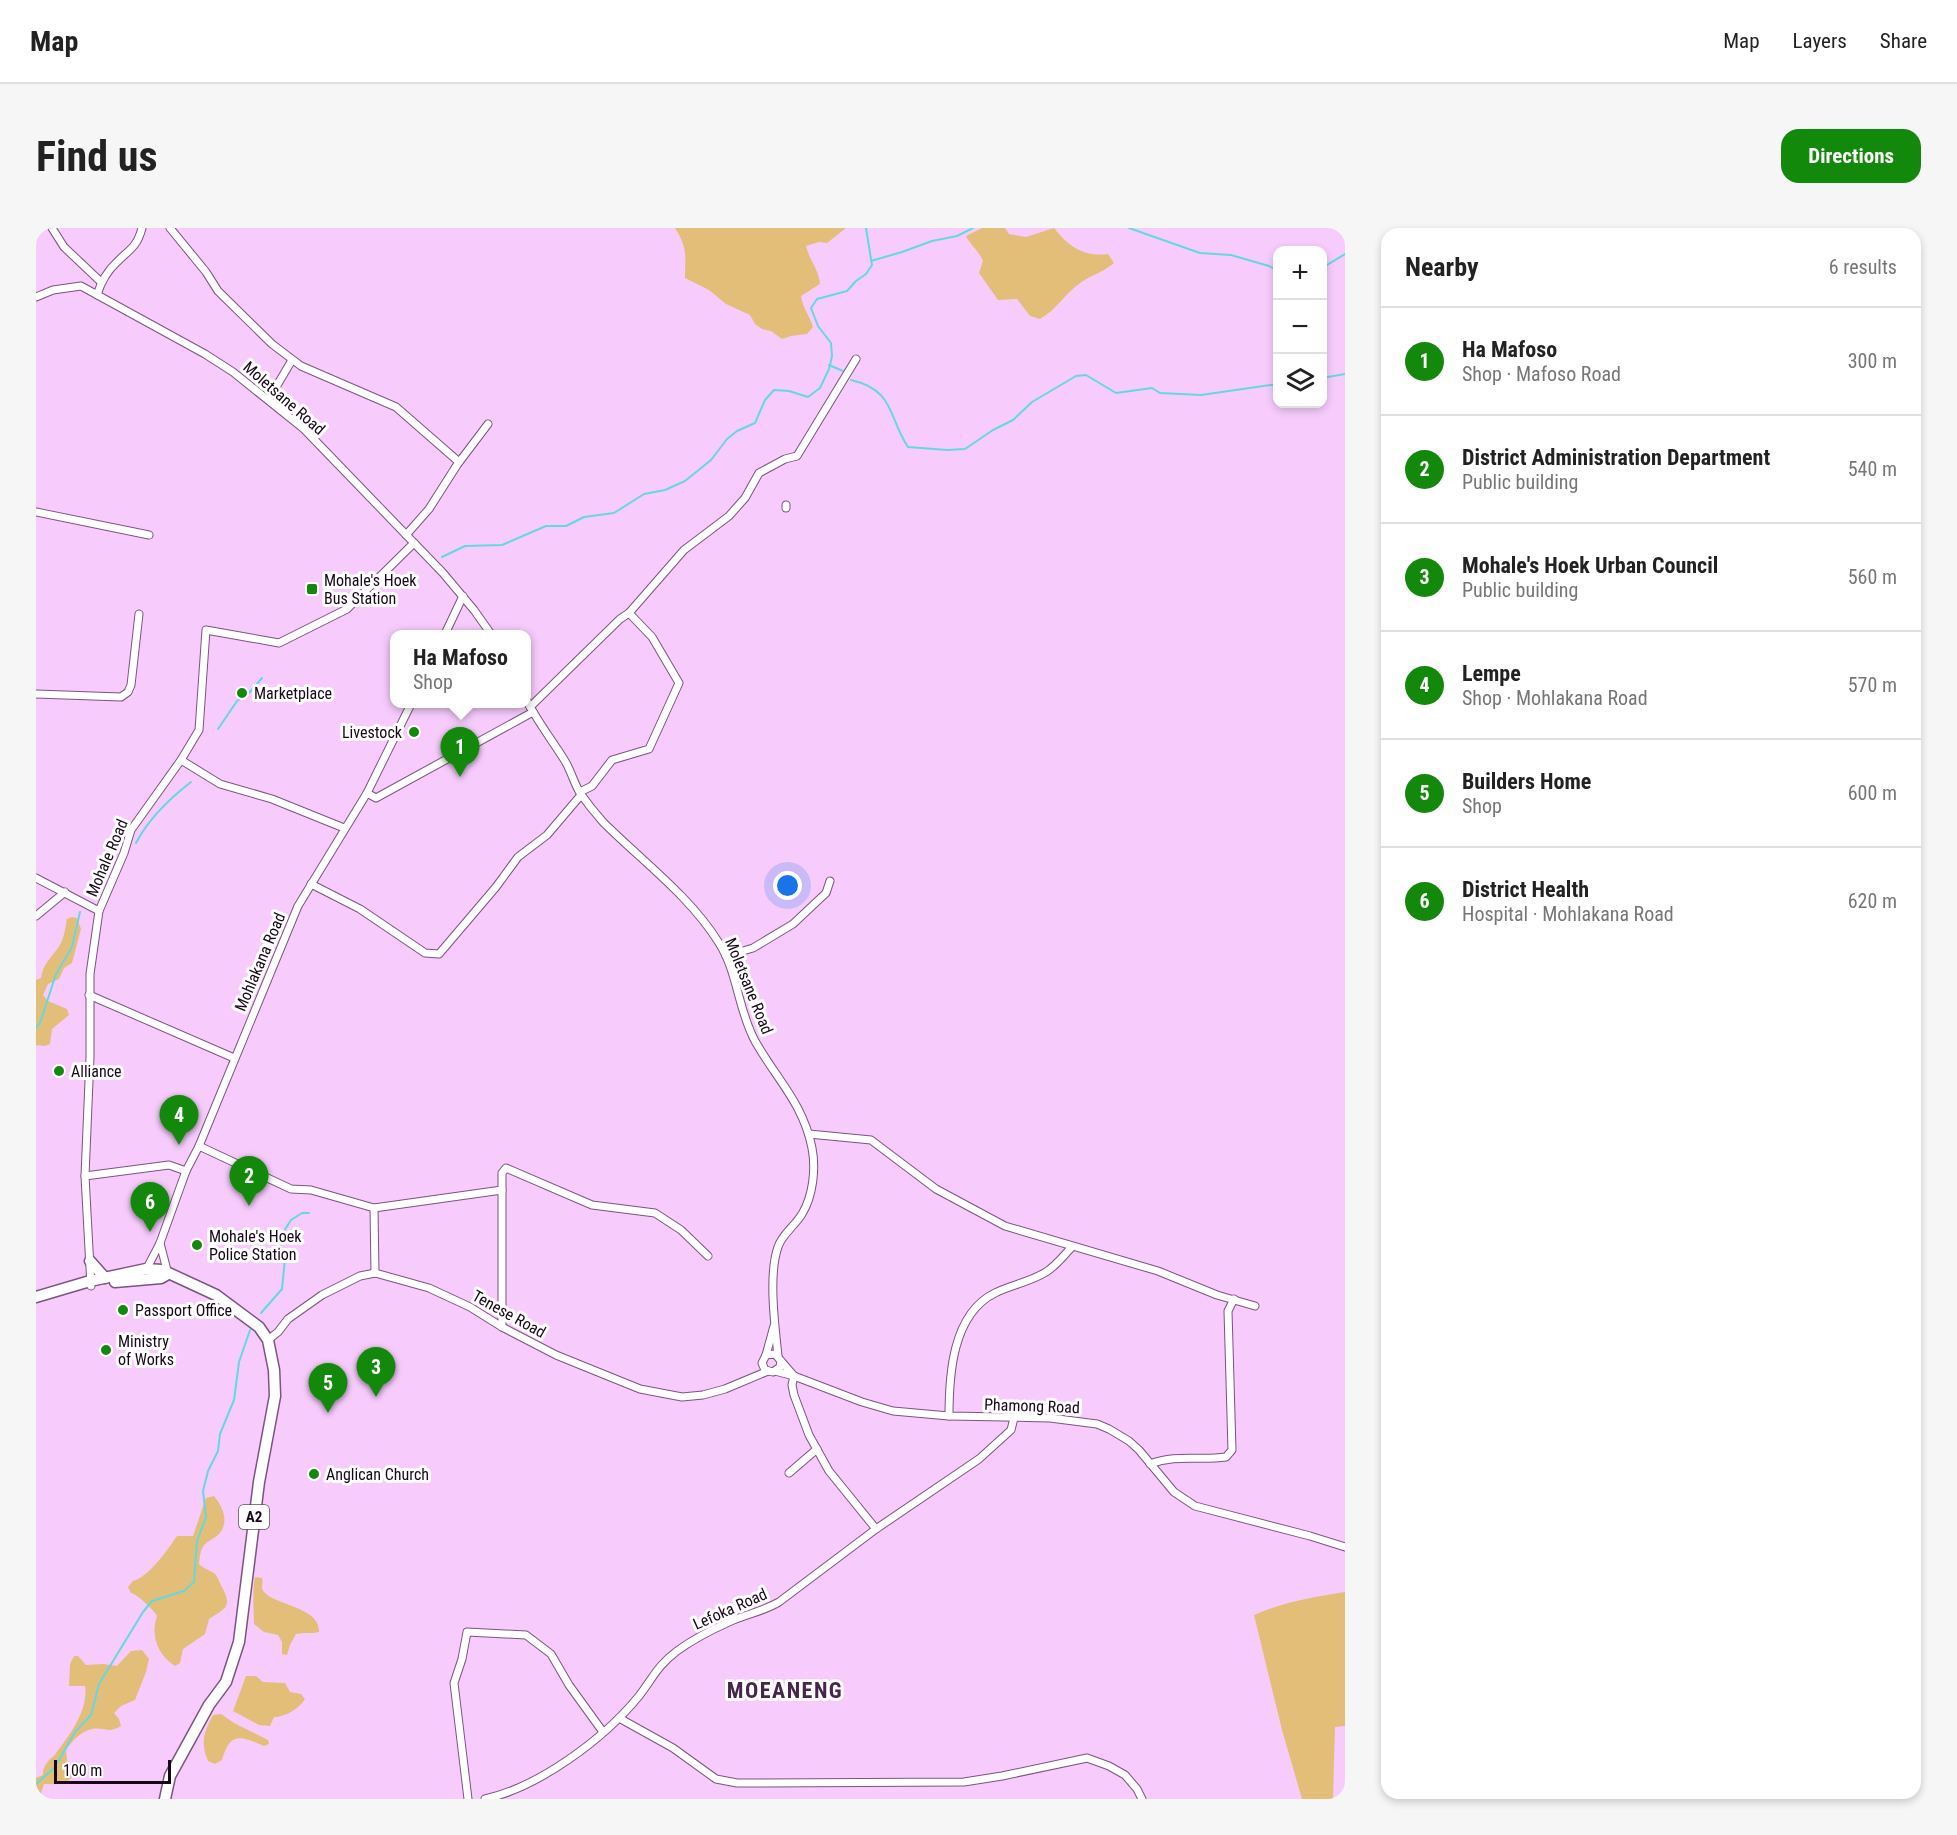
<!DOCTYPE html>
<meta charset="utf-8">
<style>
body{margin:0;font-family:"Roboto Condensed",sans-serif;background:#f6f6f6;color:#222}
.controls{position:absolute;right:18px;top:18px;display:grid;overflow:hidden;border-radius:12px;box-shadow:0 3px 9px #0003}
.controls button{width:54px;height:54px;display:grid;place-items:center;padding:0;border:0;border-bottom:2px solid #e0e0e0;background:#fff;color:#222;font:30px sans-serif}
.scale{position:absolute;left:18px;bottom:15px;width:117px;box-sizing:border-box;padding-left:6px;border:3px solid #170819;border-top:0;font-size:16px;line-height:21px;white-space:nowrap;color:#170819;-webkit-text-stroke:4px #fefefe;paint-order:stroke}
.you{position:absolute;left:752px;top:658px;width:21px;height:21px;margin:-15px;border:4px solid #fff;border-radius:50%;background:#1a73e8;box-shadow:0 0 0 9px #1a73e833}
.badge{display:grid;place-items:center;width:39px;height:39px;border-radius:50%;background:#13890b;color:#fff;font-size:20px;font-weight:700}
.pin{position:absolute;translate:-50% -50px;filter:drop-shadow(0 2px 3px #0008)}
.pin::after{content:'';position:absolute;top:32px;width:21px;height:18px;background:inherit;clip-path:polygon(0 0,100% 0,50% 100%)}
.popup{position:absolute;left:354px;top:402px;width:141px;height:78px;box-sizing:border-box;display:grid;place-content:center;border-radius:12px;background:#fff;filter:drop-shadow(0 2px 4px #0005);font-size:20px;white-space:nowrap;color:#767676}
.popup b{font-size:22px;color:#222}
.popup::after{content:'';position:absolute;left:50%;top:100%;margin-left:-12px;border:12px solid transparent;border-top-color:#fff}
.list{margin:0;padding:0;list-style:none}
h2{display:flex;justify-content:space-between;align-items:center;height:78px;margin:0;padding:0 24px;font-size:26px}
h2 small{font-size:20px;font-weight:400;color:#767676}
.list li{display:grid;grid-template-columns:39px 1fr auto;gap:18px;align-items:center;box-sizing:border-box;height:108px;padding:0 24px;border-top:2px solid #e0e0e0}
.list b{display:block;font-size:22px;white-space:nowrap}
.list p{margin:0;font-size:20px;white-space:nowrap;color:#767676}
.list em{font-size:20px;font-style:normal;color:#767676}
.icon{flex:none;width:33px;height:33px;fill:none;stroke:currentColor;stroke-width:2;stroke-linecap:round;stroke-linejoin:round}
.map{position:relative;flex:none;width:1309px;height:1571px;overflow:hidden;border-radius:18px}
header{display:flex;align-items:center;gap:36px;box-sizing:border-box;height:84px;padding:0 30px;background:#fff;border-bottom:2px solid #e0e0e0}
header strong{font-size:28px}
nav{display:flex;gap:33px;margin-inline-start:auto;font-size:21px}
.intro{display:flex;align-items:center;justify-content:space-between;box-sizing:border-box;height:144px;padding:0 36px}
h1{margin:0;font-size:42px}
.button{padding:15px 27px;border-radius:18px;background:#13890b;color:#fff;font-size:21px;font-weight:700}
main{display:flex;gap:36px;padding:0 36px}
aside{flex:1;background:#fff;border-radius:18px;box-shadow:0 3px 9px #0003}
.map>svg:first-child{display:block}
</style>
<header>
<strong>Map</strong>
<nav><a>Map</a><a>Layers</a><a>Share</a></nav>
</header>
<div class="intro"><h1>Find us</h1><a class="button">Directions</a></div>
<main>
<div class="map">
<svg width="1309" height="1571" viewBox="0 0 1309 1571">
<rect width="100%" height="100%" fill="#f7ccfd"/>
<!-- green -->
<g fill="#e3be78">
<path d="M639 0H810L791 15 783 14 770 18C773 31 783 42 784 56L765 68C767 81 773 86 777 99L771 106 755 108 746 111 735 103 726 101 719 96 714 87 690 76 673 62 649 50C649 28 652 20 639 0Z"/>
<path d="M946 0H969L973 6 990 9 1018 0C1033 19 1048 29 1072 26L1078 35C1068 44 1055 47 1044 55 1029 66 1020 82 1004 91L994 88 981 71 962 72 943 45 947 33C943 23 935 18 930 8Z"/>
<path d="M36 689 41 690 45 701 36 735 28 740 23 751 12 756 7 767 12 773 31 781 33 787 16 801 14 816 9 818 0 817V752L5 750C7 736 14 731 22 720 28 712 29 701 31 691Z"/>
<path d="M178 1268C188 1280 194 1296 181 1308 177 1311 172 1313 168 1317 164 1323 164 1328 163 1336 168 1341 174 1342 179 1346 182 1349 184 1356 186 1359 197 1380 189 1380 173 1391L169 1406 147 1421 144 1435 139 1438C122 1427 114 1408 121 1388 117 1381 102 1367 95 1365L92 1359 97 1353C113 1349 132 1321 141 1308H157L170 1270Z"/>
<path d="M219 1349 226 1350C227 1353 226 1356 226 1360 230 1377 285 1377 283 1404 275 1406 268 1404 260 1406L254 1417 251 1427 246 1426V1414L242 1407 228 1404 218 1396C218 1380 216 1365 219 1349Z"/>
<path d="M1309 1364V1498L1299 1499 1297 1571H1266L1246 1502 1218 1387C1248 1374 1277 1369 1309 1364Z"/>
<path d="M106 1422 113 1431 110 1444 99 1472 85 1478 78 1485 83 1491 85 1498C72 1506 69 1499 56 1501 45 1503 35 1514 30 1522L31 1532 28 1538 37 1548C29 1558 19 1556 8 1556L3 1571H0V1550L7 1547C6 1540 12 1532 18 1528 32 1509 53 1483 49 1458H33L34 1436 38 1428H42L50 1437 67 1436 81 1438 95 1423Z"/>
<path d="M210 1448H220L227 1454 249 1455 254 1464 265 1466 269 1471C263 1481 249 1489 238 1489L234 1498 223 1497 197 1483Z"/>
<path d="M185 1486 198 1495 232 1512 233 1516 228 1518C205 1508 194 1503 186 1532L179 1536 172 1533C164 1515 168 1504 177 1487Z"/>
</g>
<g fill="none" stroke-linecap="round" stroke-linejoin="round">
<!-- stream -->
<g stroke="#64d8e1" stroke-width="2">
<polyline points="1093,0 1164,25 1195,27 1233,38 1242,43"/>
<polyline points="835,33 866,24 896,13 921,8 937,0"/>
<polyline points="1286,40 1309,26"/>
<polyline points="793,137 807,143"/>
<polyline points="1286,150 1309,146"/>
<path d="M815 152C859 162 852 189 872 219L911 222 929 221 957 202 977 192 996 174 1040 148 1050 147 1080 165 1116 160 1124 165 1165 167 1242 156"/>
<polyline points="406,329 429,318 466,317 510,298 530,298 548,289 578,285 608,266 629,262 649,253 675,232 691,211 701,203 719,195 729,172 738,162 753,163 772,169 784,160 793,141 796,128 795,115 782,98 775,80 781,71 811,63 820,53 830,46 836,37 830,0"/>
<polyline points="182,501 201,473 213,465 226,450"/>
<path d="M100 615C113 590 133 571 155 554"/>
<polyline points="53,665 71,636"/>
<polyline points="0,800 4,795 20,746 36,719 44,684"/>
<polyline points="225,1085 246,1061 249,1031 245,1017 248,1003 255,992 266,985 273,985"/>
<polyline points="0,1556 19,1539 39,1504 55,1487 63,1456 107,1384 116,1373 148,1363 158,1354 161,1313 170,1289 167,1263 172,1243 182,1223 184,1206 198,1172 203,1134 214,1102"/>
</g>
<!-- minor casing -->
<g stroke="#7a557f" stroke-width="9">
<g id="minor">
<polyline points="16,0 28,19 65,54"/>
<polyline points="134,0 170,44 182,63 236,116 265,138 360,179 423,234"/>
<path d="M61 67C65 54 71 43 81 34 94 21 101 19 106 0"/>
<polyline points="0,69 17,62 45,58 169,126 197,144 268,201 407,345 438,382 455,406"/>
<polyline points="233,171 256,132"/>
<polyline points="750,280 750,277"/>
<polyline points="0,284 113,307"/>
<polyline points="370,307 393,281 421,237 452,196"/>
<polyline points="409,406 427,368"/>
<polyline points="0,466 85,469 92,464 95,457 103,386"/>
<path d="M490 471C501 493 516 512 529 533 535 543 538 555 544 565 551 575 559 585 567 594 606 633 654 668 683 715 702 745 702 782 719 813 741 852 767 875 776 920 780 941 777 968 766 986 759 998 746 1006 742 1019 732 1047 739 1098 742 1128"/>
<polyline points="494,479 584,391 593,385 648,322 693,288 709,270 723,245 749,231 761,228 820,131"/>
<polyline points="145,532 184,556 236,571 308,600"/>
<polyline points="544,564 556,558 576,532 613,521 643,455 616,409 593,385"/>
<polyline points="331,565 340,570 497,484"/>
<polyline points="0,650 63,683"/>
<polyline points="275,656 324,681 389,725 403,726 460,659 482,629 511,607 545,567"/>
<polyline points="0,688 29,664"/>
<polyline points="690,728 717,720 757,696 790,665 794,653"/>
<polyline points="53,767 198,830"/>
<polyline points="773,906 835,912 900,961 969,998 1122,1043 1181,1067 1219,1078"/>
<polyline points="163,918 255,961 275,962 338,980 466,962"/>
<polyline points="49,948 133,937 150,943"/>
<polyline points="338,980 339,1045"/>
<polyline points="124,1015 132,1046"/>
<polyline points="110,1042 124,1015 150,943 163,918 262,678 331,565 375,476"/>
<polyline points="55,1058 49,948 54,829 54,746 63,683 88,625 95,602 145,532 163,502 170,402 243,415 311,381 378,315"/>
<polyline points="466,1099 466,945 470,940 556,977 619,985 645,1002 672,1028"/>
<polyline points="232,1112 242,1104 252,1091 286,1067 324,1048 339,1045 393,1060 434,1079 466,1099 520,1127 604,1161 646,1169 667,1167 689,1161 732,1143"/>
<polyline points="730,1127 738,1098"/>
<polyline points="745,1133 744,1139 737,1144 729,1142 726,1135 730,1127 739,1126 758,1148"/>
<polyline points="739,1143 758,1148 826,1174 857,1183 913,1188 1014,1190 1061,1196 1073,1201 1093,1213 1103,1222 1138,1264 1159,1278 1274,1308 1309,1319"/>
<polyline points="758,1148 756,1157 758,1167 773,1207 793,1243 840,1301"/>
<path d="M913 1188C913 1148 916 1086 959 1065 975 1057 994 1054 1010 1044 1020 1038 1028 1027 1036 1019"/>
<path d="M1114 1236C1141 1226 1163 1233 1190 1229L1196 1222 1192 1083 1198 1071"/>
<polyline points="753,1245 781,1221"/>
<polyline points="583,1490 637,1520 680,1551 701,1555 928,1554 966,1548 1051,1530 1073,1538 1089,1547 1101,1561 1106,1571"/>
<polyline points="432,1571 418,1455 426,1431 431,1404 490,1407 515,1426 533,1457 567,1504"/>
<path d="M449 1571C503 1559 568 1511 603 1468 617 1450 621 1438 641 1423 656 1412 675 1402 693 1394 710 1386 726 1384 743 1374L840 1301 943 1231 975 1202 978 1190"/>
</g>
</g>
<!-- primary casing -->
<g stroke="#7a557f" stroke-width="13">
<g id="primary">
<polyline points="54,1033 69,1050"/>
<polyline points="79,1054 125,1050 132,1046"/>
<polyline points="0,1069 54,1053 110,1041 126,1042 180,1067 223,1099 232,1112 238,1142 239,1168 223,1254 203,1414 190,1454 173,1477 134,1548 129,1571"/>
</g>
</g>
<!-- minor -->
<use href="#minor" stroke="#fff" stroke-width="7"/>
<!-- primary -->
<use href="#primary" stroke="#fff" stroke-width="10"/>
</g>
<!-- markers -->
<g fill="#13890b" stroke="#fefefe" stroke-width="2">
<rect x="270" y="355" width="12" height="12" rx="3"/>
<circle cx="206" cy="465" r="6"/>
<circle cx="378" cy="504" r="6"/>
<circle cx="23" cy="843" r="6"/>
<circle cx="161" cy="1017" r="6"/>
<circle cx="87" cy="1082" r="6"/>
<circle cx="70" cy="1122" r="6"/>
<circle cx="278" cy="1246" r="6"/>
</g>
<g text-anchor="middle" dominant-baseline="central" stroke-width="6" stroke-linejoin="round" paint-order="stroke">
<!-- shield labels -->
<rect fill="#fefefe" stroke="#5c525e" stroke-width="1.5" x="203" y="1277" width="30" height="24" rx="4.5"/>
<g font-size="15" font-weight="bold" fill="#170819">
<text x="218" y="1289">A2</text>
</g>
<!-- street labels -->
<g font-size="16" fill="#170819" stroke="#fefefe">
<text transform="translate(248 170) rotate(41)">Moletsane Road</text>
<text transform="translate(71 630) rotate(-67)">Mohale Road</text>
<text transform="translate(224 734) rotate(-67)">Mohlakana Road</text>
<text transform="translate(713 758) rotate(68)">Moletsane Road</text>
<text transform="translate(473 1086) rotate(29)">Tenese Road</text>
<text transform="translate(996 1178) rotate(2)">Phamong Road</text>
<text transform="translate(694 1381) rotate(-24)">Lefoka Road</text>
</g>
<!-- poi labels -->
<g font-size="16" fill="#170819" stroke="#fefefe" text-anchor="start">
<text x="288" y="352">Mohale's Hoek<tspan x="288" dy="18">Bus Station</tspan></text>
<text x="218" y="465">Marketplace</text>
<text x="366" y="504" text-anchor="end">Livestock</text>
<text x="35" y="843">Alliance</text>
<text x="173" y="1008">Mohale's Hoek<tspan x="173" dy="18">Police Station</tspan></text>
<text x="99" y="1082">Passport Office</text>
<text x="82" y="1113">Ministry<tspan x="82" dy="18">of Works</tspan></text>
<text x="290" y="1246">Anglican Church</text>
</g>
<!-- district labels -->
<g font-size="22" font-weight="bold" letter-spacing="1.5" fill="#47254c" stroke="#fefefe">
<text x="749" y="1462">MOEANENG</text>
</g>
</g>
</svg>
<div class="controls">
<button>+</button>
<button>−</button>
<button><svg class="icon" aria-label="layers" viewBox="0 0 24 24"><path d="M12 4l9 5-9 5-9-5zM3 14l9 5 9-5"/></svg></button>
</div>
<div class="scale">100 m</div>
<div class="you"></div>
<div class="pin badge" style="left:424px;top:549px">1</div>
<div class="popup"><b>Ha Mafoso</b>Shop</div>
<div class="pin badge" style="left:213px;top:978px">2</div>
<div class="pin badge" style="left:340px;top:1169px">3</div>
<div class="pin badge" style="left:143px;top:917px">4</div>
<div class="pin badge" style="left:292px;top:1185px">5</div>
<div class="pin badge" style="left:114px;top:1004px">6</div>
</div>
<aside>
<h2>Nearby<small>6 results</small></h2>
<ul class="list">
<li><span class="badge">1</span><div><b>Ha Mafoso</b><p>Shop · Mafoso Road</p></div><em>300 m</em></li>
<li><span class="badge">2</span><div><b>District Administration Department</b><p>Public building</p></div><em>540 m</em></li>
<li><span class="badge">3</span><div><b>Mohale's Hoek Urban Council</b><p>Public building</p></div><em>560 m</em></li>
<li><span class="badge">4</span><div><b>Lempe</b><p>Shop · Mohlakana Road</p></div><em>570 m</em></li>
<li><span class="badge">5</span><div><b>Builders Home</b><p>Shop</p></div><em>600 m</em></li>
<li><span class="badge">6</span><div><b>District Health</b><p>Hospital · Mohlakana Road</p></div><em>620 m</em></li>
</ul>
</aside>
</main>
